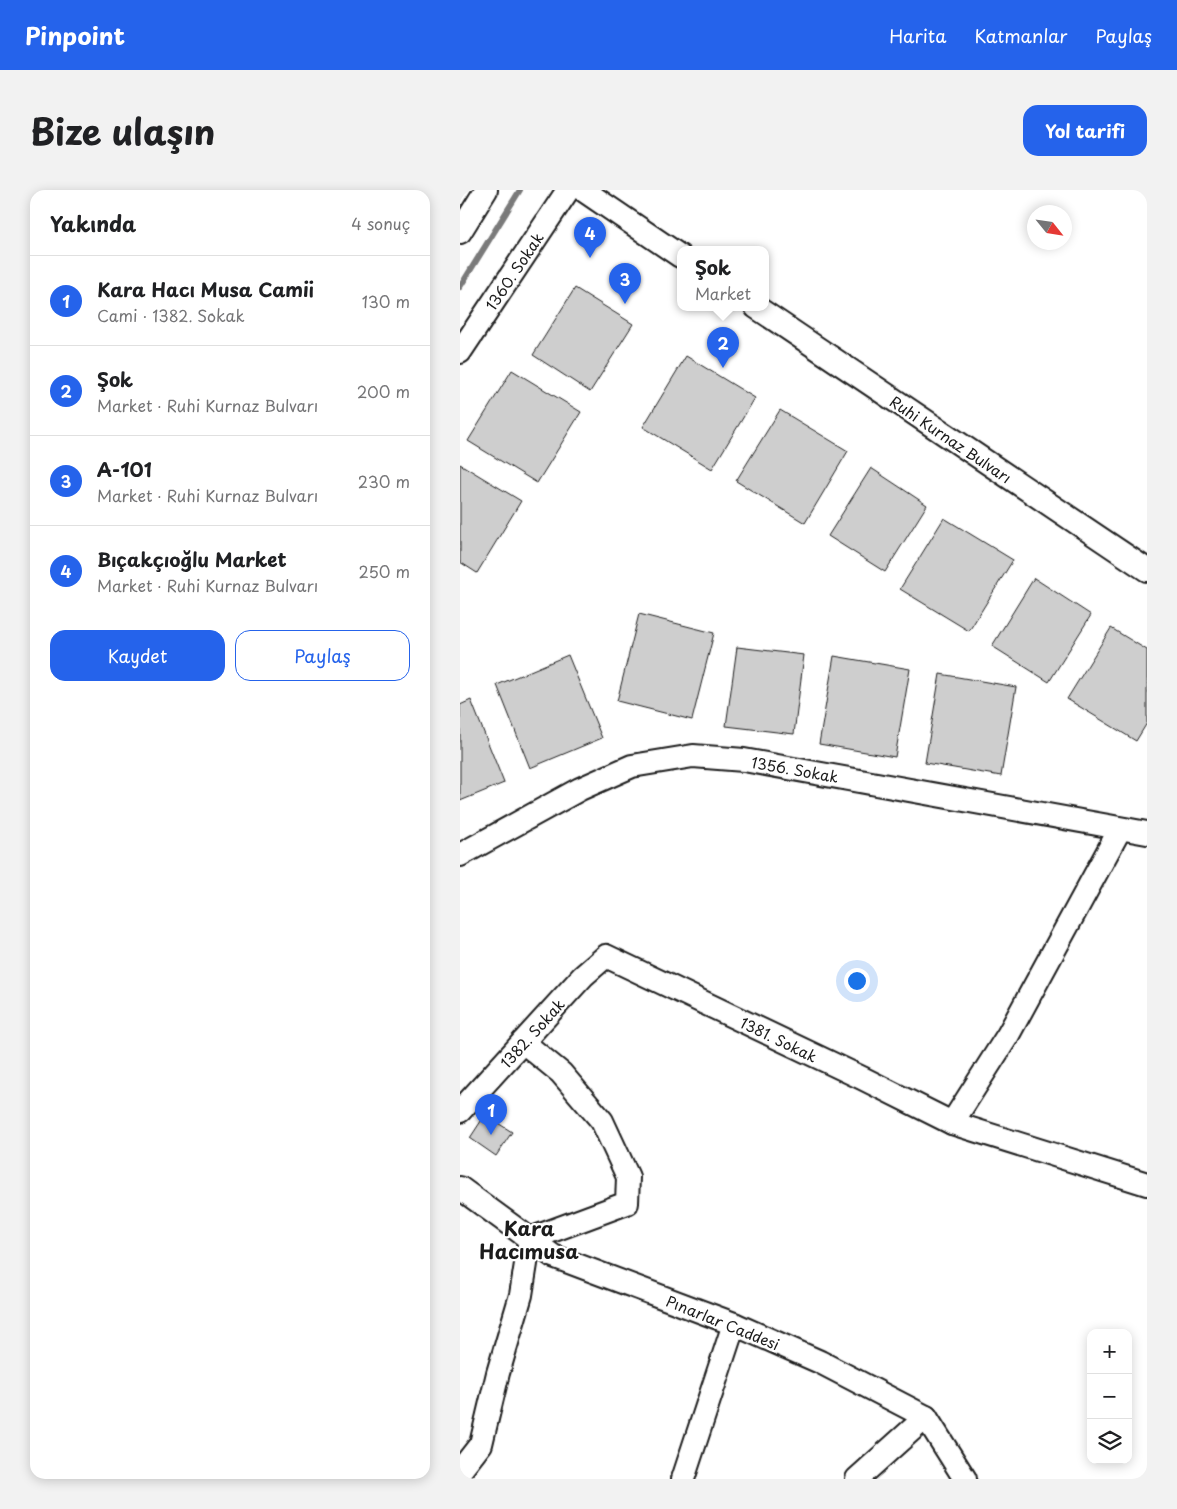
<!DOCTYPE html>
<html lang="tr">
<meta charset="utf-8">
<style>
body{margin:0;font-family:"Playpen Sans",sans-serif;background:#f2f2f2;color:#202124}
.controls{position:absolute;right:15px;bottom:15px;display:grid;overflow:hidden;border-radius:10px;box-shadow:0 2px 12px #0003}
.controls button{width:45px;height:45px;display:grid;place-items:center;padding:0;border:0;border-bottom:1px solid #e0e0e0;background:#fff;color:#202124;font:25px sans-serif}
.compass{position:absolute;left:567px;top:15px;width:45px;height:45px;border-radius:50%;background:#fff;box-shadow:0 2px 12px #0003;rotate:120deg}
.you{position:absolute;left:396px;top:790px;width:18px;height:18px;margin:-12px;border:4px solid #fff;border-radius:50%;background:#1a73e8;box-shadow:0 0 0 8px #1a73e833}
.badge{display:grid;place-items:center;width:32px;height:32px;border-radius:50%;background:#2563eb;color:#fff;font-size:16px;font-weight:700}
.pin{position:absolute;translate:-50% -41px;filter:drop-shadow(0 1px 2px #0008)}
.pin::after{content:'';position:absolute;top:26px;width:18px;height:15px;background:inherit;clip-path:polygon(0 0,100% 0,50% 100%)}
.popup{position:absolute;left:217px;top:56px;width:92px;height:65px;box-sizing:border-box;display:grid;place-content:center;border-radius:10px;background:#fff;filter:drop-shadow(0 1px 4px #0005);font-size:16px;white-space:nowrap;color:#757577}
.popup b{font-size:19px;color:#202124}
.popup::after{content:'';position:absolute;left:50%;top:100%;margin-left:-10px;border:10px solid transparent;border-top-color:#fff}
.list{margin:0;padding:0;list-style:none}
h2{display:flex;justify-content:space-between;align-items:center;height:65px;margin:0;padding:0 20px;font-size:21px}
h2 small{font-size:16px;font-weight:400;color:#757577}
.list li{display:grid;grid-template-columns:32px 1fr auto;gap:15px;align-items:center;box-sizing:border-box;height:90px;padding:0 20px;border-top:1px solid #e0e0e0}
.list b{display:block;font-size:19px;white-space:nowrap}
.list p{margin:0;font-size:16px;white-space:nowrap;color:#757577}
.list em{font-size:16px;font-style:normal;color:#757577}
.actions{display:flex;gap:10px;padding:15px 20px}
.actions a{flex:1;padding:11px 0;border:1px solid #2563eb;border-radius:15px;text-align:center;font-size:18px;color:#2563eb}
.actions .main{background:#2563eb;color:#fff}
.icon{flex:none;width:28px;height:28px;fill:none;stroke:currentColor;stroke-width:2;stroke-linecap:round;stroke-linejoin:round}
.map{position:relative;flex:none;width:687px;height:1289px;overflow:hidden;border-radius:15px}
header{display:flex;align-items:center;gap:30px;box-sizing:border-box;height:70px;padding:0 25px;background:#2563eb;color:#fff}
header strong{font-size:24px}
nav{display:flex;gap:28px;margin-inline-start:auto;font-size:18px}
.intro{display:flex;align-items:center;justify-content:space-between;box-sizing:border-box;height:120px;padding:0 30px}
h1{margin:0;font-size:35px}
.button{padding:12px 22px;border-radius:15px;background:#2563eb;color:#fff;font-size:18px;font-weight:700}
main{display:flex;gap:30px;padding:0 30px}
aside{flex:1;background:#fff;border-radius:15px;box-shadow:0 2px 12px #0003}
.map>svg:first-child{display:block}
</style>
<header>
<strong>Pinpoint</strong>
<nav><a>Harita</a><a>Katmanlar</a><a>Paylaş</a></nav>
</header>
<div class="intro"><h1>Bize ulaşın</h1><a class="button">Yol tarifi</a></div>
<main>
<aside>
<h2>Yakında<small>4 sonuç</small></h2>
<ul class="list">
<li><span class="badge">1</span><div><b>Kara Hacı Musa Camii</b><p>Cami · 1382. Sokak</p></div><em>130 m</em></li>
<li><span class="badge">2</span><div><b>Şok</b><p>Market · Ruhi Kurnaz Bulvarı</p></div><em>200 m</em></li>
<li><span class="badge">3</span><div><b>A-101</b><p>Market · Ruhi Kurnaz Bulvarı</p></div><em>230 m</em></li>
<li><span class="badge">4</span><div><b>Bıçakçıoğlu Market</b><p>Market · Ruhi Kurnaz Bulvarı</p></div><em>250 m</em></li>
</ul>
<div class="actions"><a class="main">Kaydet</a><a>Paylaş</a></div>
</aside>
<div class="map">
<svg width="687" height="1289" viewBox="0 0 687 1289">
<rect width="100%" height="100%" fill="#fff"/>
<filter id="ink" filterUnits="userSpaceOnUse"><feTurbulence type="fractalNoise" baseFrequency=".02" numOctaves="2"/><feDisplacementMap in="SourceGraphic" scale="10" xChannelSelector="R" yChannelSelector="G"/><feConvolveMatrix kernelMatrix="1 2 1 2 8 2 1 2 1" color-interpolation-filters="sRGB"/></filter>
<g filter="url(#ink)">
<g fill="none" stroke-linecap="round" stroke-linejoin="round">
<!-- stream -->
<polyline stroke="#7a7a7a" stroke-width="6" points="0,97 60,0"/>
</g>
<!-- building -->
<g fill="#cecece" stroke="#1c1c1c">
<polygon points="115,98 173,134 130,202 73,165"/>
<polygon points="226,166 295,208 252,279 183,237"/>
<polygon points="52,180 121,222 77,293 8,251"/>
<polygon points="320,220 388,261 345,333 276,291"/>
<polygon points="0,274 61,311 17,383 0,372"/>
<polygon points="411,278 467,315 425,382 368,346"/>
<polygon points="484,328 553,370 509,441 440,399"/>
<polygon points="574,388 631,425 589,492 532,456"/>
<polygon points="179,424 254,443 232,530 157,511"/>
<polygon points="651,438 687,460 687,533 676,551 607,509"/>
<polygon points="277,457 344,465 334,544 266,536"/>
<polygon points="108,465 142,548 70,578 37,495"/>
<polygon points="374,466 450,479 435,567 359,554"/>
<polygon points="480,484 556,497 541,586 465,573"/>
<polygon points="11,510 44,593 0,611 0,515"/>
<polygon points="25,925 52,942 36,966 10,948"/>
</g>
<g fill="none" stroke-linecap="round" stroke-linejoin="round">
<!-- minor casing -->
<g stroke="#1c1c1c" stroke-width="26">
<g id="minor">
<polyline points="123,0 220,66"/>
<polyline points="0,42 26,0"/>
<polyline points="296,117 687,380"/>
<polyline points="0,162 108,0"/>
<polyline points="0,665 120,599 172,576 233,566 284,570 687,643"/>
<polyline points="0,921 123,786 146,766 402,888 492,933 687,994"/>
<polyline points="492,933 548,845 660,639"/>
<polyline points="0,998 93,1066 274,1134 360,1172 466,1227 505,1289"/>
<polyline points="0,1281 21,1254 38,1183 61,1105 70,1049 167,1013 168,987 142,931 101,883 63,852"/>
<polyline points="223,1289 274,1134"/>
<polyline points="397,1289 466,1227"/>
</g>
</g>
<!-- minor -->
<use href="#minor" stroke="#fff" stroke-width="22"/>
</g>
</g>
<g text-anchor="middle" dominant-baseline="central" stroke-width="4.5" stroke-linejoin="round" paint-order="stroke">
<!-- street labels -->
<g font-size="15" fill="#1c1c1c" stroke="#fff">
<text transform="translate(54 81) rotate(-56)">1360. Sokak</text>
<text transform="translate(491 249) rotate(34)">Ruhi Kurnaz Bulvarı</text>
<text transform="translate(335 579) rotate(10)">1356. Sokak</text>
<text transform="translate(72 843) rotate(-48)">1382. Sokak</text>
<text transform="translate(319 849) rotate(26)">1381. Sokak</text>
<text transform="translate(263 1132) rotate(22)">Pınarlar Caddesi</text>
</g>
<!-- district labels -->
<g font-size="20" font-weight="bold" fill="#1c1c1c" stroke="#fff">
<text x="69" y="1038">Kara<tspan x="69" dy="23">Hacımusa</tspan></text>
</g>
</g>
</svg>
<div class="controls">
<button>+</button>
<button>−</button>
<button><svg class="icon" aria-label="layers" viewBox="0 0 24 24"><path d="M12 4l9 5-9 5-9-5zM3 14l9 5 9-5"/></svg></button>
</div>
<svg class="compass" viewBox="-18 -18 36 36"><path d="M0-13l5 13h-10z" fill="#e53935"/><path d="M0 13l5-13h-10z" fill="#757577"/></svg>
<div class="you"></div>
<div class="pin badge" style="left:31px;top:945px">1</div>
<div class="pin badge" style="left:263px;top:178px">2</div>
<div class="popup"><b>Şok</b>Market</div>
<div class="pin badge" style="left:165px;top:114px">3</div>
<div class="pin badge" style="left:130px;top:68px">4</div>
</div>
</main>
